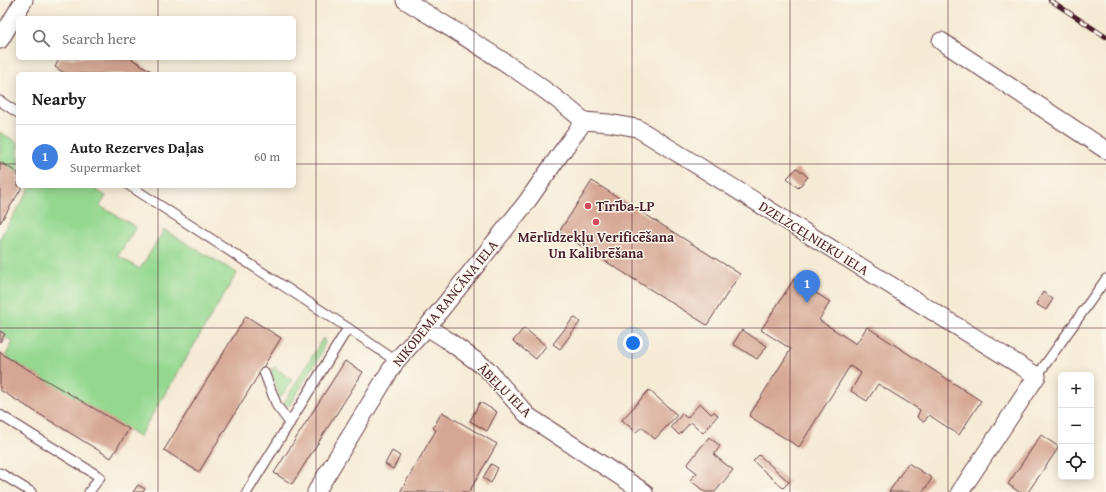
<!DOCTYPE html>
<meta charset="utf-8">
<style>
body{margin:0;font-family:"Gentium Book Plus",serif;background:#f2f2f2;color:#202124}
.controls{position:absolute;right:12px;bottom:12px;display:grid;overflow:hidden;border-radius:6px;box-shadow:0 2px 10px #0003}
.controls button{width:36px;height:36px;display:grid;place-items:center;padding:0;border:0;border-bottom:1px solid #e0e0e0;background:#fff;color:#202124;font:20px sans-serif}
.you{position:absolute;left:633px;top:343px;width:14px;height:14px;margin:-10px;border:3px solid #fff;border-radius:50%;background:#1a73e8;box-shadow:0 0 0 6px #1a73e833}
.badge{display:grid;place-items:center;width:26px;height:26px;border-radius:50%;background:#d1495b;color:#fff;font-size:13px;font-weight:700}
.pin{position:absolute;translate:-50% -33px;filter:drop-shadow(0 1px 2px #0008)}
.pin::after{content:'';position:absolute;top:21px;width:14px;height:12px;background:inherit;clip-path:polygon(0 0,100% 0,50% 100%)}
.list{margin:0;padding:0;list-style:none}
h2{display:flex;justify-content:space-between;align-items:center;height:52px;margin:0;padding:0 16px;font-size:17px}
h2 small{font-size:13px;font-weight:400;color:#757577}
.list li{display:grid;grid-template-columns:26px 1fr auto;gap:12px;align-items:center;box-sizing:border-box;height:64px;padding:0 16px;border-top:1px solid #e0e0e0}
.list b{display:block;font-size:15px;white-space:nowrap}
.list p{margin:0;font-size:13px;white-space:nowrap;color:#757577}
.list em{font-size:13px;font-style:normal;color:#757577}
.icon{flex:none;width:22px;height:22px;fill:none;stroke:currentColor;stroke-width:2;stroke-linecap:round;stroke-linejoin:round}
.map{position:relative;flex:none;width:1106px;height:492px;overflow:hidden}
.search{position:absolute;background:#fff;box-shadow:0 2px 10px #0003;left:16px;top:16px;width:280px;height:44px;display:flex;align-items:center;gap:10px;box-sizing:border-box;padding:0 14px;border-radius:6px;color:#757577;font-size:15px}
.panel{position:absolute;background:#fff;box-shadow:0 2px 10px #0003;left:16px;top:72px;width:280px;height:116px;border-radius:6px}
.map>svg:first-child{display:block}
</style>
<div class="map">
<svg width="1106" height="492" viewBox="0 0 1106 492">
<rect width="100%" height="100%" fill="#fbf7ec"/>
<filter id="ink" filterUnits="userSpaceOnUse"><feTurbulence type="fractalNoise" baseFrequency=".025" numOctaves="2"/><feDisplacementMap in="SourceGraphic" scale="8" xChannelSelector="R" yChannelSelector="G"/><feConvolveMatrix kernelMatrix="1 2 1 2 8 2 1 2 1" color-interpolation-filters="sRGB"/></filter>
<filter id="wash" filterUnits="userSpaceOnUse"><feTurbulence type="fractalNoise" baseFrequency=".012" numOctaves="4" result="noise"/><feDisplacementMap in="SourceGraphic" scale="16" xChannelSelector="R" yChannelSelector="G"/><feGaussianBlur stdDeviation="0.9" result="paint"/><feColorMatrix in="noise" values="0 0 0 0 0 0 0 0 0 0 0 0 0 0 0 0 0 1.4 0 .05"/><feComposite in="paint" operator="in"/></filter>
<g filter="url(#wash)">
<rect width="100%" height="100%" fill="#f5ead4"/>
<!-- green -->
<g fill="#94d890" stroke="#6f7c5e">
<polygon points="0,132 18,143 18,173 0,162"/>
<polygon points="31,186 89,186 106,196 100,206 136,227 118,256 140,269 164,230 237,273 139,437 5,356 13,342 0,334 0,238"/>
<polygon points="323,338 325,343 318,359 289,406 284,403"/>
<polygon points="274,367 292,380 280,398 271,372"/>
</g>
<g id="blocks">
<!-- building -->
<g fill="#d5a693">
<polygon points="60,58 130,58 156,74 66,74 55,67"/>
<polygon points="0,162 18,173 18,186 23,186 0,223"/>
<polygon points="797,168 808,177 798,188 787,178"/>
<polygon points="592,181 740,274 707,325 559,232"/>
<polygon points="794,279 830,302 819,320 856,344 867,327 981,401 959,435 929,415 924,422 917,417 920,410 878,384 867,401 851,391 861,373 850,366 799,447 749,416 791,349 761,330"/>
<polygon points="1043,292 1053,299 1046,310 1036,304"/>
<polygon points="246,316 281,338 199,472 164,450"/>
<polygon points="574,317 580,322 560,349 553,344"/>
<polygon points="524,328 546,346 536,359 513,341"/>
<polygon points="742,330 767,346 757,359 733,344"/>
<polygon points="0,331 5,334 0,342"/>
<polygon points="0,351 5,356 129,429 111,458 0,390"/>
<polygon points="345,361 363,372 292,484 274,473"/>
<polygon points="649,390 677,415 655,439 642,427 636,432 622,420"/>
<polygon points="480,402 497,412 487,431 470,421"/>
<polygon points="700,403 711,414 714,412 718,415 703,433 691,422 679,435 671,427 682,414 687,418"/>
<polygon points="442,412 497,444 469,492 400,492 436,430 433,428"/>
<polygon points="1041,435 1059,447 1028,492 1019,492 1008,484"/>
<polygon points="709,437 720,446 714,455 733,470 715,492 705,492 690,480 697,473 687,465"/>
<polygon points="392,451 400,456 393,469 385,464"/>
<polygon points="759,455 789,482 783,488 753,461"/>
<polygon points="908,463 932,478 923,492 889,492"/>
<polygon points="491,464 498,468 491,483 483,478"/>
<polygon points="138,485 145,489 143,492 133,492"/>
</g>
</g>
</g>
<g filter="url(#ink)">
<use href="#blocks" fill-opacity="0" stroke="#643d44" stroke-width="1"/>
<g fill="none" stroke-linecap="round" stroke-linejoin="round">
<!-- lane casing -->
<g stroke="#643d44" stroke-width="11">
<g id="lane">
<polyline points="0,101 18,113"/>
<polyline points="130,186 348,328 396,361"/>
<polyline points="264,372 277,406 290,423"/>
<polyline points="1037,376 1106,279"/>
<polyline points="0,415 100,477 89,492"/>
<polyline points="0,473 31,492"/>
<polyline points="247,492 348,328"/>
</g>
</g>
<!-- street casing -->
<g stroke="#643d44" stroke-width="19">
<g id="street">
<path d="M405 0C466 38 529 74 584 121"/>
<polyline points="0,40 24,0"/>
<polyline points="941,41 1106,150"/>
<polyline points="584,121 609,123 637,128 1037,376 960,492"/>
<polyline points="427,327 446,339 487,369 528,416 644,492"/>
<polyline points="316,492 396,361 427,327 526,203 561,153 584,121"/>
</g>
</g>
<!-- lane -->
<use href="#lane" stroke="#fff" stroke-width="9"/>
<!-- street -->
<use href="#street" stroke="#fff" stroke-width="17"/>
<!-- rail casing -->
<g stroke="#4a1f2b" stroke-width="4.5">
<polyline id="rail" points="1050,0 1106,37"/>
</g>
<!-- rail -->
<use href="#rail" stroke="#fbf7ec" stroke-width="3" stroke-dasharray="9" stroke-linecap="butt"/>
</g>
</g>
<!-- grid -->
<path fill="none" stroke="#4a1f2b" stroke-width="1" stroke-opacity="0.55" d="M158 0V18M316 0V492M474 0V492M632 0V492M790 0V492M948 0V492M158 58V74M0 164H18M294 164H1106M158 186V492M0 328H1106"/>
<!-- markers -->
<g fill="#d1495b" stroke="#fbf7ec" stroke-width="1.5">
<circle cx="588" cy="206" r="4"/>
<circle cx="596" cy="222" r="4"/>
</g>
<g text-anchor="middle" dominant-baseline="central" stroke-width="3" stroke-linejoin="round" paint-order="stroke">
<!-- poi labels -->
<g font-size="14" font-weight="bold" fill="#4a1f2b" stroke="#fbf7ec" text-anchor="start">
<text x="596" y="206">Tīrība-LP</text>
<text x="596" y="237" text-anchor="middle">Mērlīdzekļu Verificēšana<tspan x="596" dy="16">Un Kalibrēšana</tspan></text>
</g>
<!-- street labels -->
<g font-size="14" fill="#4a1f2b" stroke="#fbf7ec">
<text transform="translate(814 238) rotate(32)">DZELZCEĻNIEKU IELA</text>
<text transform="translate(445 303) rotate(-51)">NIKODEMA RANCĀNA IELA</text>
<text transform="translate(505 390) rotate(45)">ĀBEĻU IELA</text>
</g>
</g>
</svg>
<div class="controls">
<button>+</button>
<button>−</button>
<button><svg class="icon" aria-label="locate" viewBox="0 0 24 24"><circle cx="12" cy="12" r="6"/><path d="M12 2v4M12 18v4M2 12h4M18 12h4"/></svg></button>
</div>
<div class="you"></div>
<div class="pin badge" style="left:807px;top:303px;background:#3f7fe0">1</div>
<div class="search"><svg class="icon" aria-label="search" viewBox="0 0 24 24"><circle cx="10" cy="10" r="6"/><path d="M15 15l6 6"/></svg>Search here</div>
<section class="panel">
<h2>Nearby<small></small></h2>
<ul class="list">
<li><span class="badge" style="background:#3f7fe0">1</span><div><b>Auto Rezerves Daļas</b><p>Supermarket</p></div><em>60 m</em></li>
</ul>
</section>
</div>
